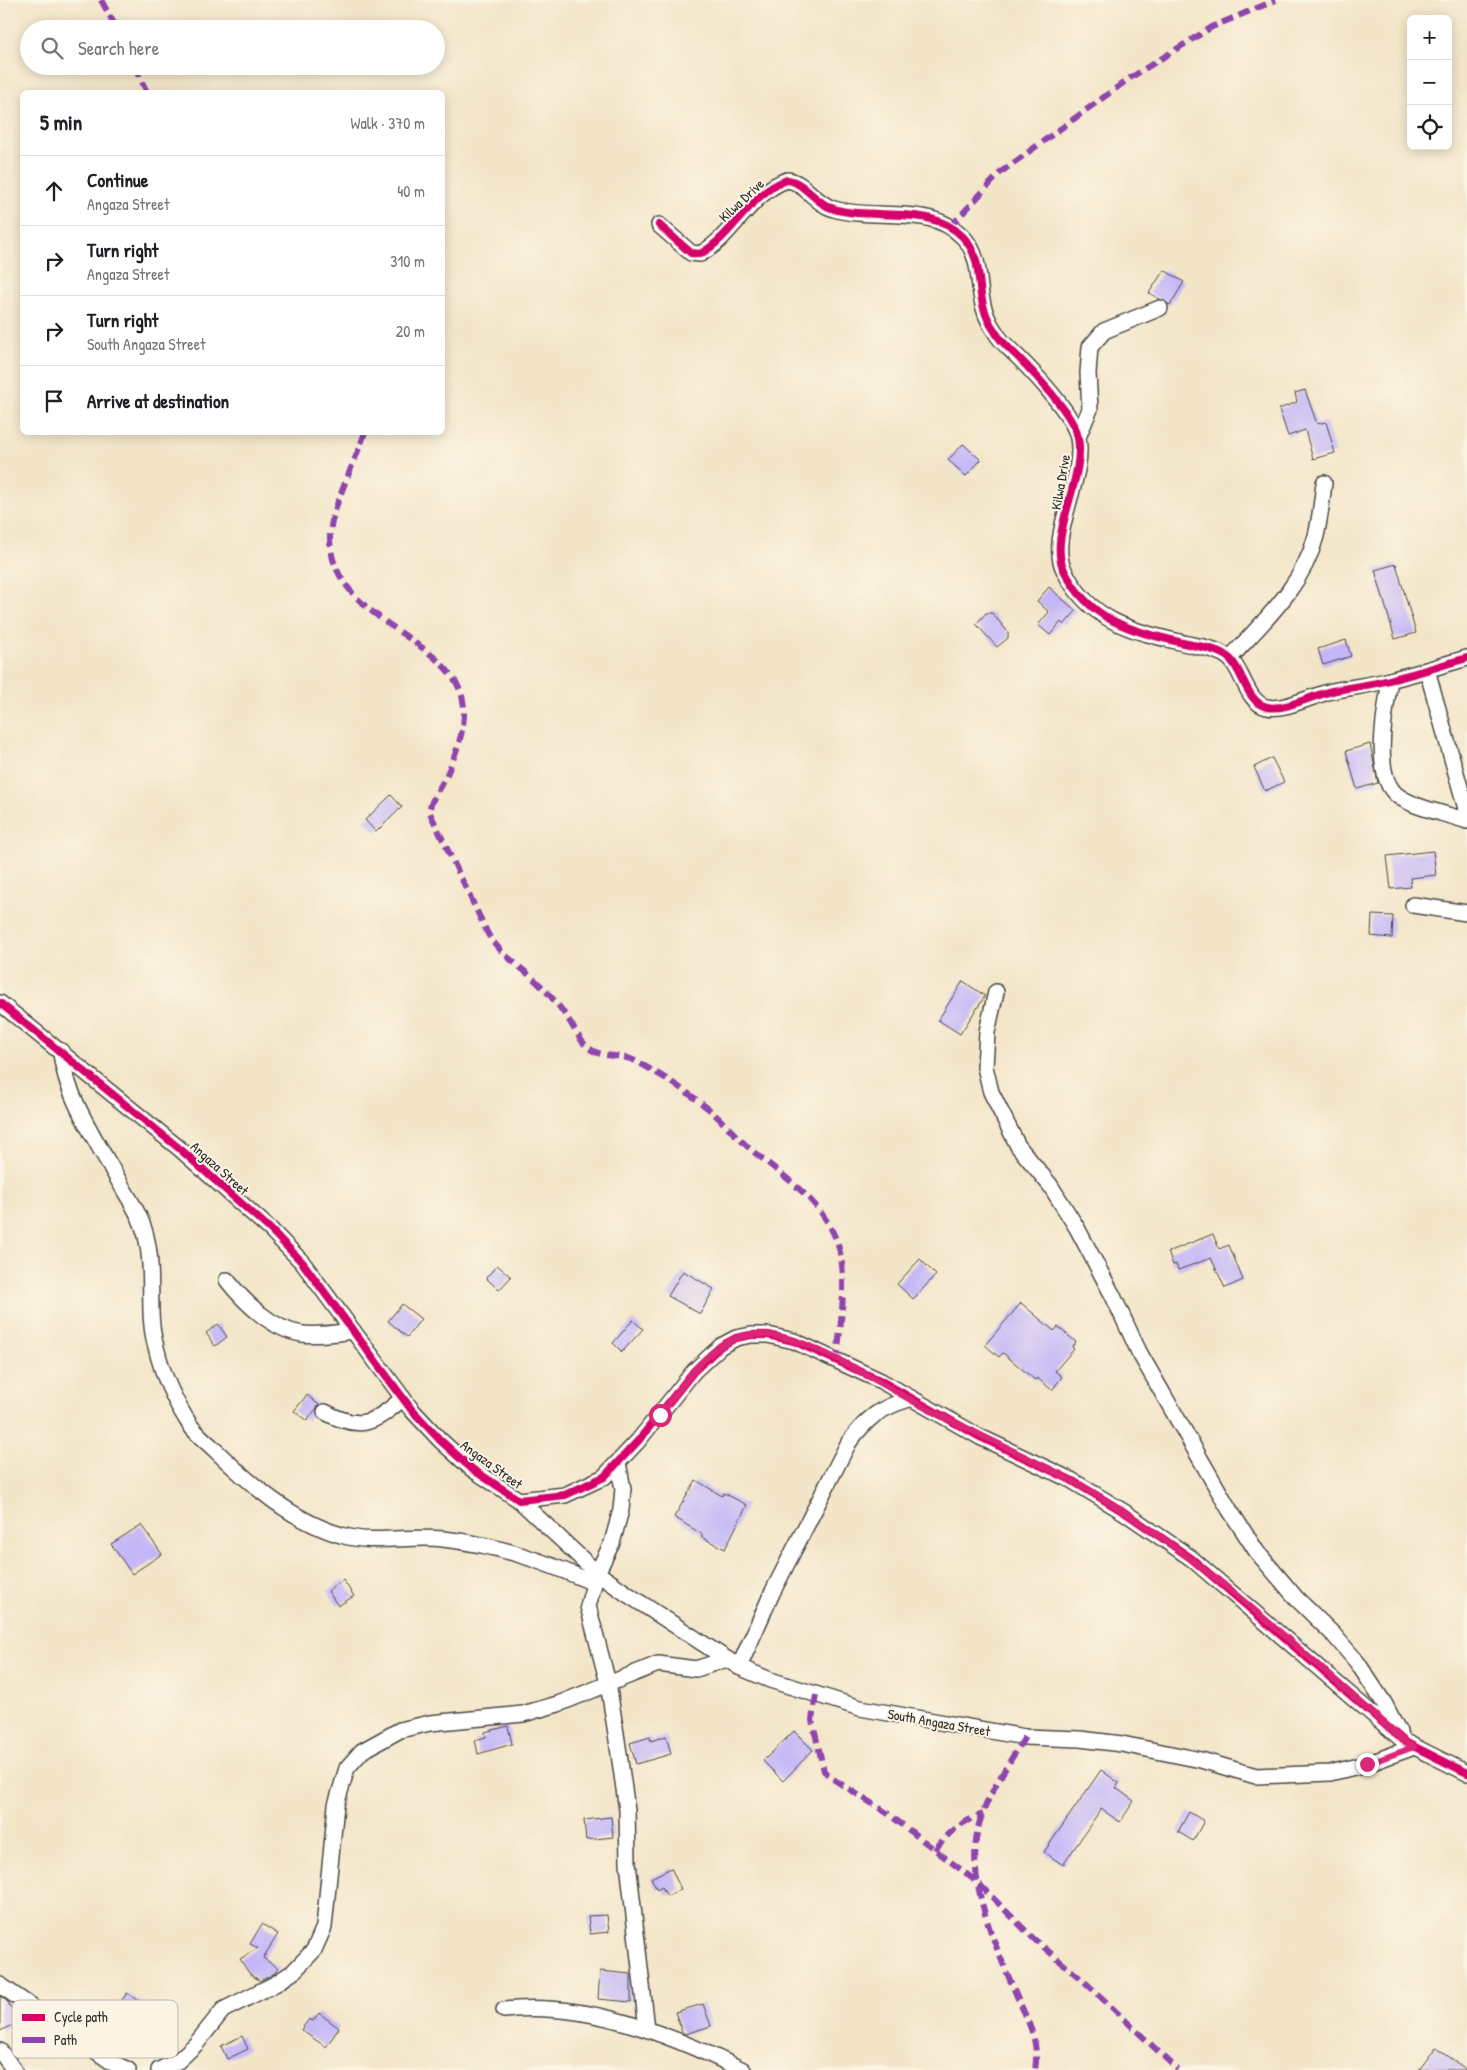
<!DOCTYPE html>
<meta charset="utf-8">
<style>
body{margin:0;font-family:"Patrick Hand",sans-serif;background:#f2f2f2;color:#202124}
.controls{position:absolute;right:15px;top:15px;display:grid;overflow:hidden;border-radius:8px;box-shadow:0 2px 12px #0003}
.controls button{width:45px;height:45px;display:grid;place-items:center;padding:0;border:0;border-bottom:1px solid #e0e0e0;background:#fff;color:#202124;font:25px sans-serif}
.stop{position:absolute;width:15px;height:15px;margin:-11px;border:4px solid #db2777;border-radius:50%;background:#fff}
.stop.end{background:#db2777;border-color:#fff;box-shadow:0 1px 5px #0008}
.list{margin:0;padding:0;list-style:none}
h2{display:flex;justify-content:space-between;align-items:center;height:65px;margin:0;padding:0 20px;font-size:21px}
h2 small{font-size:16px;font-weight:400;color:#757577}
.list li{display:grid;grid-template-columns:32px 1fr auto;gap:15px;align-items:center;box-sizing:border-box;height:70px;padding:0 20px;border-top:1px solid #e0e0e0}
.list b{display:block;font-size:19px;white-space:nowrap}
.list p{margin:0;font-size:16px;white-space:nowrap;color:#757577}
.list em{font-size:16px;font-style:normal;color:#757577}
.icon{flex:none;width:28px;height:28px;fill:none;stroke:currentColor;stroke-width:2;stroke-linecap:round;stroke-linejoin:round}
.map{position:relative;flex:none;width:1467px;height:2070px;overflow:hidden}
.search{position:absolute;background:#fff;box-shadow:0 2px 12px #0003;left:20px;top:20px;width:425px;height:55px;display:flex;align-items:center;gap:12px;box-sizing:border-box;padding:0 18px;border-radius:28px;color:#757577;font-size:19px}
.panel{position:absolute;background:#fff;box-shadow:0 2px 12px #0003;left:20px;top:90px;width:425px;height:345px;border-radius:8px}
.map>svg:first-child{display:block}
</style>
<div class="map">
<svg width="1467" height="2070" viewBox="0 0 1467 2070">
<rect width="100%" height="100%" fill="#fcf5e5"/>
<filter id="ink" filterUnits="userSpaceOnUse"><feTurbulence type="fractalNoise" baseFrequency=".02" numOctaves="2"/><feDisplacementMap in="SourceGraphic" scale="10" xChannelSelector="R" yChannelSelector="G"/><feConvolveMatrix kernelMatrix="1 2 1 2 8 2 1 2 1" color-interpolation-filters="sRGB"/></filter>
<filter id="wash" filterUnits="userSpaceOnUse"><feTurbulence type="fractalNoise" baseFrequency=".0096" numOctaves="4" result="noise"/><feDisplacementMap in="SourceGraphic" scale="20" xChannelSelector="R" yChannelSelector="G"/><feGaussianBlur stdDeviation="1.12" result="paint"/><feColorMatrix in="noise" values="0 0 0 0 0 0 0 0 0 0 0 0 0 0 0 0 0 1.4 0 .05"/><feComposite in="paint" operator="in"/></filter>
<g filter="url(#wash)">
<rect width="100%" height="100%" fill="#f3e5c8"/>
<g id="blocks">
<!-- building -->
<g fill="#c5b7f7">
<polygon points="1164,270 1184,282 1170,305 1149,293"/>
<polygon points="1305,390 1317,424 1326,422 1335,453 1313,459 1305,430 1288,436 1279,409 1297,402 1295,393"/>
<polygon points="963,444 981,460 966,476 948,460"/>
<polygon points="1396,564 1416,633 1395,639 1375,570"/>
<polygon points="1049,587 1076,611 1064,625 1061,622 1050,635 1038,625 1049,612 1037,601"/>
<polygon points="986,613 992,613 1008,632 1008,638 997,647 976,624"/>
<polygon points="1346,640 1351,656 1323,665 1318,649"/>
<polygon points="1370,744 1378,783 1357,789 1346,751"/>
<polygon points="1272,758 1284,782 1265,791 1254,767"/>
<polygon points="391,795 402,807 376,832 365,820"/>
<polygon points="1433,851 1436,875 1410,878 1411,887 1391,889 1387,856"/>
<polygon points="1372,915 1393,916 1392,938 1371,936"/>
<polygon points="963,981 985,996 960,1034 938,1020"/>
<polygon points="1213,1234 1219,1249 1229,1245 1243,1280 1225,1288 1211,1258 1178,1270 1176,1264 1173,1265 1168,1252"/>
<polygon points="920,1259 936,1275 913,1299 897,1284"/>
<polygon points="497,1265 511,1277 499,1290 486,1278"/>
<polygon points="683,1271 714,1289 700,1314 668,1296"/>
<polygon points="1021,1303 1054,1331 1058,1327 1076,1342 1072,1347 1074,1349 1055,1371 1062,1377 1052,1390 1037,1378 1035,1380 1003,1353 999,1357 985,1345"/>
<polygon points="402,1304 421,1319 407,1337 388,1321"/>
<polygon points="633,1320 643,1329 622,1352 613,1343"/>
<polygon points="218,1324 227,1337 215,1346 206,1333"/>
<polygon points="307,1395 319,1405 307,1421 294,1411"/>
<polygon points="696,1480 722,1496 724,1493 747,1505 725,1549 701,1537 703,1535 674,1517"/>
<polygon points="141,1525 162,1554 132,1574 111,1544"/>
<polygon points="343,1580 354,1596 338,1606 328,1591"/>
<polygon points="508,1726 512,1744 478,1754 475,1740 486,1737 485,1732"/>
<polygon points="794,1731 813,1750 783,1781 763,1761"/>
<polygon points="666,1736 671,1754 636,1764 630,1743 650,1737 651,1741"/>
<polygon points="1101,1770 1119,1783 1116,1788 1134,1801 1120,1822 1101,1809 1063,1865 1044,1852"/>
<polygon points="1189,1812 1204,1821 1193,1841 1178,1832"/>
<polygon points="611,1817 613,1837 586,1840 584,1820"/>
<polygon points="671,1868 681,1889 667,1896 662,1887 657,1890 651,1878"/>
<polygon points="607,1915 609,1932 590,1934 588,1916"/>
<polygon points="262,1924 278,1934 263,1958 278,1968 275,1973 260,1981 249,1973 240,1959 258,1948 250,1944"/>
<polygon points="600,1971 631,1974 631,2002 598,1999"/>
<polygon points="127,1993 144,2005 132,2022 115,2010"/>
<polygon points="0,1996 8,2002 18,2023 0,2031"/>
<polygon points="703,2004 711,2026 685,2034 682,2032 675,2012"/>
<polygon points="319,2013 339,2028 326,2047 301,2030 309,2019 313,2021"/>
<polygon points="242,2036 248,2049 227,2059 221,2046"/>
<polygon points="1436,2047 1467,2070 1419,2070"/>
</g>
</g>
</g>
<g filter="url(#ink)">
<use href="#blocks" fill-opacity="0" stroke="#494743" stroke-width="1"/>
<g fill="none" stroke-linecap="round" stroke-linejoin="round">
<!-- minor casing -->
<g stroke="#494743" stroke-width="18">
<g id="minor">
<path d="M659 225 691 253 700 254C733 237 749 193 787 180 804 181 815 204 834 209 873 221 931 203 963 237 979 254 978 274 981 295 983 309 988 322 996 333 1001 342 1010 349 1017 356 1034 373 1074 415 1078 438 1086 477 1047 537 1064 570 1091 625 1138 632 1192 645 1204 647 1221 650 1230 659 1243 671 1247 703 1267 707 1284 711 1314 695 1332 691 1352 687 1373 685 1393 679 1418 673 1442 665 1467 658"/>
<polyline points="1078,437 1090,409 1088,373 1090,347 1104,331 1160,308"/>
<path d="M1230 658C1263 622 1303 586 1316 536 1320 519 1322 501 1324 483"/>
<polyline points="1427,670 1467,812"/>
<path d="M1390 680C1386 708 1371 776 1398 796 1417 809 1445 813 1467 821"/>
<polyline points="1413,905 1467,913"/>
<polyline points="996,992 987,1032 985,1067 991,1092 1018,1146 1050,1185 1077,1228 1113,1296 1139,1352 1229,1509 1257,1552 1297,1599 1333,1634 1357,1662 1384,1703 1399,1732"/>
<polyline points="0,1003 180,1149 270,1229 302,1262 411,1409 440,1440 472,1469 519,1500 565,1495 604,1477 638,1441 694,1371 721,1346 736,1338 751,1335 768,1335 794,1341 881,1381 980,1437 1071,1480 1124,1512 1191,1558 1405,1742 1467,1773"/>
<path d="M61 1051C64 1094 99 1145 120 1183 131 1202 143 1219 147 1241 155 1276 146 1312 156 1347 162 1373 175 1402 190 1425 196 1434 207 1442 214 1449 250 1484 292 1521 341 1535 373 1545 410 1535 443 1539 500 1545 542 1561 594 1583"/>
<path d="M227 1280C244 1302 273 1330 302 1334 318 1336 336 1333 353 1331"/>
<path d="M325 1412C360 1431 374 1424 403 1398"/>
<polyline points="618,1463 623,1489 621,1510 612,1543 597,1573 588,1606 608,1683 617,1740 627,1810 628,1863 647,2029"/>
<polyline points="519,1500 597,1573 630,1596 739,1667 770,1680 860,1708 1025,1737 1080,1739 1122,1744 1201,1760 1256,1776 1330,1773 1367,1764 1414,1747"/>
<path d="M739 1667 772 1593 849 1442C868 1417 880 1408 909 1399"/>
<polyline points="0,1985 113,2063 128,2070"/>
<path d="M504 2010C587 2001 669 2034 743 2070"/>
<polyline points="0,2051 14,2070"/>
<polyline points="159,2070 178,2061 196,2044 223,2010 275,1984 293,1972 314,1950 324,1927 336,1805 347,1768 362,1751 400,1730 430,1723 523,1714 558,1704 658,1664 696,1669 727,1659"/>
</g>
</g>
<!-- minor -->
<use href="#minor" stroke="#fff" stroke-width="15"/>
<!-- quiet -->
<g stroke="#8e44ad" stroke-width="6" stroke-dasharray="12 6" stroke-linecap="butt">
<polyline points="101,0 117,29"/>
<polyline points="134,66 147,92"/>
<polyline points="950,227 1001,172 1130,78 1212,27 1276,0"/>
<path d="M365 432C357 458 329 513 330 537 330 624 460 638 464 708 465 730 456 754 447 774 441 787 432 797 429 811L488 934C498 951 513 961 528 974 543 987 557 1002 568 1019 575 1029 580 1042 590 1049 604 1059 623 1053 637 1062 662 1075 688 1092 710 1110 723 1122 735 1135 748 1147 782 1176 821 1198 837 1242 849 1275 840 1325 837 1359"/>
<polyline points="816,1695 812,1720 824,1771 833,1779 887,1813 977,1882 1034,1939 1087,1984 1178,2070"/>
<path d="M1025 1737C1009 1763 989 1792 980 1821 963 1876 995 1945 1016 1994 1027 2020 1040 2040 1035 2070"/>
<path d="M935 1850C947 1833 964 1820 983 1814"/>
</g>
<!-- cycleway casing -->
<g stroke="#fcf5e5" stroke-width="11">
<g id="cycleway">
<path d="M659 225 691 253 700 254C733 237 749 193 787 180 804 181 815 204 834 209 873 221 931 203 963 237 979 254 978 274 981 295 983 309 988 322 996 333 1001 342 1010 349 1017 356 1034 373 1074 415 1078 438 1086 477 1047 537 1064 570 1091 625 1138 632 1192 645 1204 647 1221 650 1230 659 1243 671 1247 703 1267 707 1284 711 1314 695 1332 691 1352 687 1373 685 1393 679 1418 673 1442 665 1467 658"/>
<polyline points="0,1003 180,1149 270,1229 302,1262 411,1409 440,1440 472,1469 519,1500 565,1495 604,1477 638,1441 694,1371 721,1346 736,1338 751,1335 768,1335 794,1341 881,1381 980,1437 1071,1480 1124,1512 1191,1558 1405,1742 1467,1773"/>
</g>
</g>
<!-- cycleway -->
<use href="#cycleway" stroke="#d6006c" stroke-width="8"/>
</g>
</g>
<g fill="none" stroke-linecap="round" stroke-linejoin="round" filter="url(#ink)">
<!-- route -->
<path stroke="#db2777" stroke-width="6" d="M660 1415C683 1385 709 1341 749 1335 798 1328 869 1378 911 1400 982 1438 1057 1468 1124 1512 1226 1578 1314 1663 1405 1742L1414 1747 1367 1764"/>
</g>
<g text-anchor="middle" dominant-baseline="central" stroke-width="4" stroke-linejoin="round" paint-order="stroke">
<!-- street labels -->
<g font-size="14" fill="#2b2b2b" stroke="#fcf5e5">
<text transform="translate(741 200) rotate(-43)">Kilwa Drive</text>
<text transform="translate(1060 482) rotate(-80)">Kilwa Drive</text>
<text transform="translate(220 1168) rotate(42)">Angaza Street</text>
<text transform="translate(492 1464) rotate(36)">Angaza Street</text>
<text transform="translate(939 1722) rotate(10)">South Angaza Street</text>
</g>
</g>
<!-- legend -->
<rect x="12" y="2000" width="166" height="58" rx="8" fill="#fcf5e5" stroke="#bdb8ad" stroke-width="1"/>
<rect x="22" y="2014" width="23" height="7" fill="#d6006c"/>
<rect x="22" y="2037" width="23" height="6" fill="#8e44ad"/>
<g font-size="14" fill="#2b2b2b">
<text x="54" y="2022">Cycle path</text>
<text x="54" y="2045">Path</text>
</g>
</svg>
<div class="controls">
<button>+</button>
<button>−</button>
<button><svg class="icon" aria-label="locate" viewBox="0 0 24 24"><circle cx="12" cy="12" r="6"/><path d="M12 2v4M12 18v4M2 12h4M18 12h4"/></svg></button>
</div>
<div class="stop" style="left:660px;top:1415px"></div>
<div class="stop end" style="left:1367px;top:1764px"></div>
<div class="search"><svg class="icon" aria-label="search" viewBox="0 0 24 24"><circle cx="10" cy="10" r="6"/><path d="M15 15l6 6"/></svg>Search here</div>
<section class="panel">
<h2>5 min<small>Walk · 370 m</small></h2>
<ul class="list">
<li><svg class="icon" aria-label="ahead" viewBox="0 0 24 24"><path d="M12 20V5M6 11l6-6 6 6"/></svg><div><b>Continue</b><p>Angaza Street</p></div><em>40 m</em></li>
<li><svg class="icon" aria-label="right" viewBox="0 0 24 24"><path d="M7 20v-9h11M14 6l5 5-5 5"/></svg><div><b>Turn right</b><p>Angaza Street</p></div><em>310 m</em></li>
<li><svg class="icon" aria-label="right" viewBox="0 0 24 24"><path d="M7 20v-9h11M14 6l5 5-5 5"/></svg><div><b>Turn right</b><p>South Angaza Street</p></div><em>20 m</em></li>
<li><svg class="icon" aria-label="arrive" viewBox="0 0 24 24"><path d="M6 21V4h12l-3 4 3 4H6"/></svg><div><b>Arrive at destination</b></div></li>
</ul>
</section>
</div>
